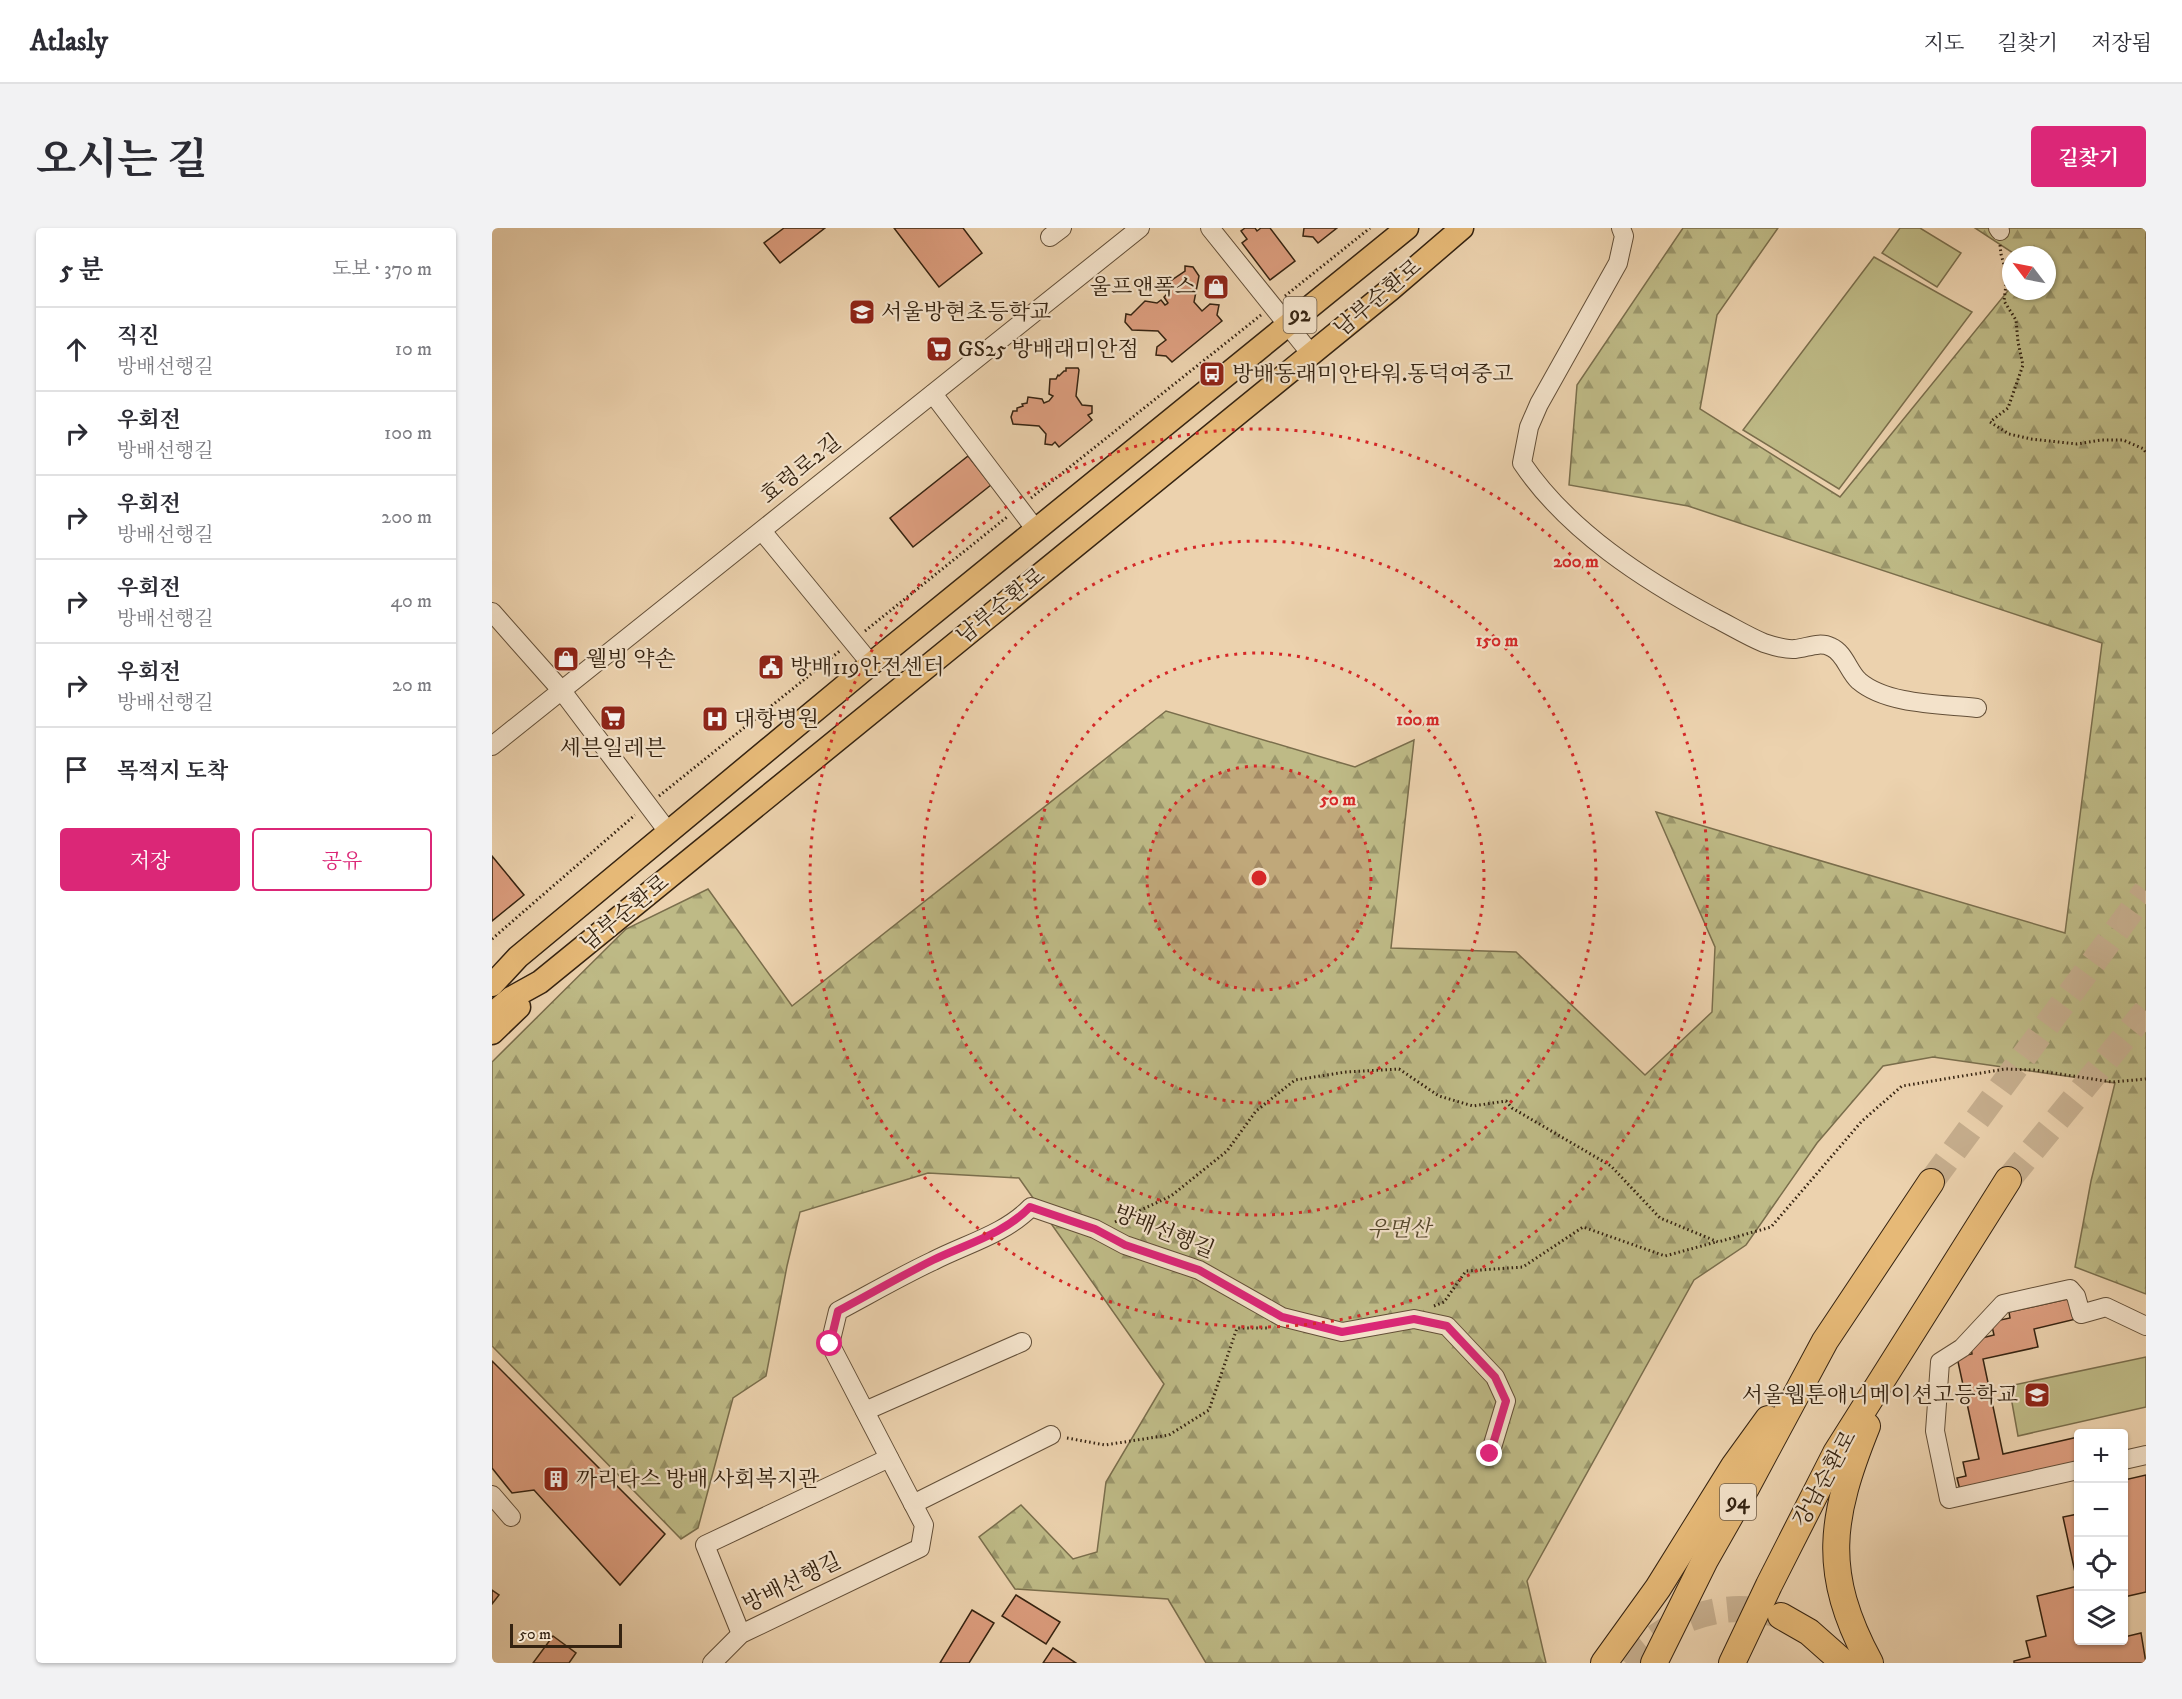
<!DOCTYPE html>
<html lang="ko">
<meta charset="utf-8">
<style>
body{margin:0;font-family:"IM FELL DW Pica","Noto Serif KR",serif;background:#f2f2f3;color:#2b2b33}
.controls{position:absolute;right:18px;bottom:18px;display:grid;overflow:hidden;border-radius:6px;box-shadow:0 2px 4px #0004}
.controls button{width:54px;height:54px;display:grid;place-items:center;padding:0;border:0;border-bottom:2px solid #e1e1e2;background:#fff;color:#2b2b33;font:30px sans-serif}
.compass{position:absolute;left:1510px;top:18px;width:54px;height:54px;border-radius:50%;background:#fff;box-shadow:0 2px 4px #0004;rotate:302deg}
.scale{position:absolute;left:18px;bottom:15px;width:112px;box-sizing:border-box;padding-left:6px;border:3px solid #352311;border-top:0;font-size:16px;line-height:21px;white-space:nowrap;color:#352311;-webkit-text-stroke:4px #f3e2ca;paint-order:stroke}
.stop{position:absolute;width:18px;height:18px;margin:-14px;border:4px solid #db2777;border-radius:50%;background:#fff}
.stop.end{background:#db2777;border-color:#fff;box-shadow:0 2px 6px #0008}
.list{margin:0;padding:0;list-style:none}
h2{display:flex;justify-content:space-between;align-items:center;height:78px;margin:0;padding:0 24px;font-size:26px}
h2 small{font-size:20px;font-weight:400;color:#7c7c81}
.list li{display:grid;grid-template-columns:39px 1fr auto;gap:18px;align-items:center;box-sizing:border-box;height:84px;padding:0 24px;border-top:2px solid #e1e1e2}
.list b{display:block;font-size:22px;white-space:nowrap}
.list p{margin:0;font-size:20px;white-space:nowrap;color:#7c7c81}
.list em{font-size:20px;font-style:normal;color:#7c7c81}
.actions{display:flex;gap:12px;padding:18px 24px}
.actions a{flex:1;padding:14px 0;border:2px solid #db2777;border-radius:6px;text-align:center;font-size:21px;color:#db2777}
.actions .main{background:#db2777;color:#fff}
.icon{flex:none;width:33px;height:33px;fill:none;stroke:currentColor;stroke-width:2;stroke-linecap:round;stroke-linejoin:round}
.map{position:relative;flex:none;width:1654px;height:1435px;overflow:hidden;border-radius:6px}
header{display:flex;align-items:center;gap:36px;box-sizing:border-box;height:84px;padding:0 30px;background:#fff;border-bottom:2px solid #e1e1e2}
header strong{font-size:28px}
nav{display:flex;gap:33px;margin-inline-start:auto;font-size:21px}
.intro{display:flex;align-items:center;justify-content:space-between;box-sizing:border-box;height:144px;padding:0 36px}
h1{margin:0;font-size:42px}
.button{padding:15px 27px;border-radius:6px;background:#db2777;color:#fff;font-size:21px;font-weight:700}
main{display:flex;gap:36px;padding:0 36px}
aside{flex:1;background:#fff;border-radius:6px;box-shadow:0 2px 4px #0004}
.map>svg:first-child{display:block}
</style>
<header>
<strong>Atlasly</strong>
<nav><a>지도</a><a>길찾기</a><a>저장됨</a></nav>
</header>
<div class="intro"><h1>오시는 길</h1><a class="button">길찾기</a></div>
<main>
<aside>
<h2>5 분<small>도보 · 370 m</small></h2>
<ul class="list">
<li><svg class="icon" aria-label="ahead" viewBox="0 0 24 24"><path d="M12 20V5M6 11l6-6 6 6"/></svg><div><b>직진</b><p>방배선행길</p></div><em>10 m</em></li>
<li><svg class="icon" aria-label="right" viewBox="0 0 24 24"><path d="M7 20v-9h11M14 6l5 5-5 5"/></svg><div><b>우회전</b><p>방배선행길</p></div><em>100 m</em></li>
<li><svg class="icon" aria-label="right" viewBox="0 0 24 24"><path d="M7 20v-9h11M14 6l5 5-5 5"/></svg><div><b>우회전</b><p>방배선행길</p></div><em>200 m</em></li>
<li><svg class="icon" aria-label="right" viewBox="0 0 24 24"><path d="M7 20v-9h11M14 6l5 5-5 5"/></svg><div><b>우회전</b><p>방배선행길</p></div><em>40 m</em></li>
<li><svg class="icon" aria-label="right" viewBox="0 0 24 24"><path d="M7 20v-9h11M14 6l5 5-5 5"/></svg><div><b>우회전</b><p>방배선행길</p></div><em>20 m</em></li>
<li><svg class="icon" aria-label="arrive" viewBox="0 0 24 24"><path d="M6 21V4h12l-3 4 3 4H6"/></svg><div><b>목적지 도착</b></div></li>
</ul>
<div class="actions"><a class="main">저장</a><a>공유</a></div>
</aside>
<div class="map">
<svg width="1654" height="1435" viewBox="0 0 1654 1435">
<defs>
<pattern id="forest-firs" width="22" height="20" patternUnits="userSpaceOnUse" patternTransform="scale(1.5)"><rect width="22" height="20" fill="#beba86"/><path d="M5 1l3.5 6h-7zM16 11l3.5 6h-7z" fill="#9b976c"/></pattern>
</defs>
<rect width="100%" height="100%" fill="#ecd2ae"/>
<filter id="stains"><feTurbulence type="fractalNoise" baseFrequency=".00333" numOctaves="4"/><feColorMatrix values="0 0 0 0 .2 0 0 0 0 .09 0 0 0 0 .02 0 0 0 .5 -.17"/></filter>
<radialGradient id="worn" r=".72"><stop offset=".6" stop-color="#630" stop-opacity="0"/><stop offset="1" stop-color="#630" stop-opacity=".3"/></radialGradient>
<!-- green -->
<g fill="#beba86" stroke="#7a6e4c" stroke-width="1.5">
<polygon points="1408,0 1428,0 1469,25 1445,59 1390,25"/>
<polygon points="1382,29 1480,84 1347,261 1251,202"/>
<polygon points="1654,1129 1654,1179 1526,1208 1517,1158"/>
</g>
<!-- forest -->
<polygon fill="url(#forest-firs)" stroke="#7a6e4c" stroke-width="1.5" points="1191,0 1286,0 1225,87 1208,181 1348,269 1519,59 1519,63 1555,63 1555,27 1524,27 1483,0 1654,0 1654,1066 1583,1039 1599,953 1623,855 1441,829 1391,838 1325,915 1254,1017 1202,1052 1035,1353 1054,1435 714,1435 676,1371 523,1361 487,1309 529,1277 581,1331 605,1324 614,1254 672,1156 527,950 436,945 308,984 295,1038 274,1148 241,1170 206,1300 189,1311 0,1118 0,834 134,701 216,661 300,778 674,483 863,539 922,512 899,720 1024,724 1153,847 1220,784 1223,719 1164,584 1573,705 1610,415 1196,278 1077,257 1085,157"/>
<!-- building -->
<g fill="#dc9d7e" stroke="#352311" stroke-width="1.5">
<polygon points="292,0 333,0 288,35 272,15"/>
<polygon points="402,0 471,0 490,25 447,59"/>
<polygon points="753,0 763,0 765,3 769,0 778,0 803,33 778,52 750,15 755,11 749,3"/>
<polygon points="812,0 845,0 826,15 821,9 811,8"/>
<polygon points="693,38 701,39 707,48 702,74 710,83 718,76 727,77 725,87 730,93 680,134 674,128 664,127 665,119 674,112 666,103 640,102 633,94 634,86 639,87 653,73 665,75 669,72 673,77 675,76 676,75 672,69 675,66 677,54 693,43"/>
<polygon points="574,140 586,140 587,142 584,168 590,177 600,178 600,185 596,187 600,192 567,219 563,214 560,217 553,216 554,206 547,198 521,196 519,189 521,183 525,183 525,180 531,178 530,176 535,175 536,169 550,171 552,175 557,173 561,168 557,166 558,151 564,151 566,147 567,148 572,143 574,143"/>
<polygon points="476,228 499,257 421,319 398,290"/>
<polygon points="0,628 32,667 0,693"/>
<polygon points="1580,1070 1584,1091 1542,1101 1546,1119 1491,1131 1511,1226 1586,1209 1586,1236 1468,1262 1465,1250 1474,1248 1471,1234 1487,1231 1465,1129 1480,1126 1478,1113 1502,1107 1499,1094 1518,1090 1517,1084"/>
<polygon points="0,1133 173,1306 128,1357 42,1262 20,1265 0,1240"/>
<polygon points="1654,1247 1654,1364 1632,1369 1632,1252"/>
<polygon points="1586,1286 1586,1358 1571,1289"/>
<polygon points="1586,1358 1586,1412 1632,1412 1632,1409 1649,1405 1654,1435 1522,1435 1522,1433 1538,1429 1534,1413 1554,1408 1545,1368"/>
<polygon points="0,1362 7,1367 0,1376"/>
<polygon points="524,1367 568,1394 554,1416 510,1388"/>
<polygon points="480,1382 502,1395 477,1435 448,1435"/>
<polygon points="61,1408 84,1425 77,1435 41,1435"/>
<polygon points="561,1420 584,1435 551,1435"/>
</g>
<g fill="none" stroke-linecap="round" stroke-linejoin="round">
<!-- highway-tunnel -->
<g stroke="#c7af8f" stroke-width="26" stroke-dasharray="26 13" stroke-linecap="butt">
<polyline points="1516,952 1654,783"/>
<polyline points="1439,954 1654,663"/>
<path d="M1134 1435C1172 1393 1231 1369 1286 1387"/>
</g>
<!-- minor casing -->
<g stroke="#634f38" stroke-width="20">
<g id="minor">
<polyline points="718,0 819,126"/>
<path d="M1129 0 1132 8 1126 35 1047 176 1037 199 1030 235C1076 303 1152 352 1223 390 1239 398 1255 408 1272 415 1281 418 1293 422 1303 421 1315 420 1327 413 1339 419 1353 425 1356 443 1367 453 1395 477 1450 476 1485 480"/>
<polyline points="1506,0 1508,3"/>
<polyline points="558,9 570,0"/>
<polyline points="441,166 544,302"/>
<polyline points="270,303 379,436"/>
<polyline points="0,384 70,463 177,605"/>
<polyline points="0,518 648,0"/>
<polyline points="373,1183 530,1114"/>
<polyline points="1632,1232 1654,1227"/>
<polyline points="1586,1242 1457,1271 1443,1203 1448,1134 1470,1120 1511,1076 1578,1061 1584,1068 1589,1086 1614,1079 1654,1098"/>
<polyline points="0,1267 19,1289"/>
<polyline points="421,1276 559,1207"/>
<polyline points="249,1406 213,1317 397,1230"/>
<path d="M220 1435 249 1406 428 1320 432 1297 338 1116 346 1083C378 1066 409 1048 441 1033 474 1016 513 1006 539 979L603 1001 633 1017 707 1042 790 1089 850 1104 922 1091 955 1098 1003 1149 1014 1173 998 1226"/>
</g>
</g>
<!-- major casing -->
<g stroke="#352311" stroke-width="25">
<g id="major">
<polyline points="0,757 26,729 379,436 915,0"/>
<polyline points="0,786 19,770 48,754 899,61 970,0"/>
<polyline points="0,805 27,779"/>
</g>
</g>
<!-- highway casing -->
<g stroke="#352311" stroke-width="28">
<g id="highway">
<path d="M1375 1198C1338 1290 1329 1344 1378 1435"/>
<polyline points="1289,1388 1317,1404 1352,1435"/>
<polyline points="1112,1435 1166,1360 1242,1238 1276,1191"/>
<polyline points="1162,1435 1213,1332 1254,1260 1333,1113 1439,954"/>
<polyline points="1240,1435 1277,1357 1344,1225 1516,952"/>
</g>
</g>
<!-- path -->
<g stroke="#352311" stroke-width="3" stroke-dasharray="1.5 3" stroke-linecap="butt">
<polyline points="1508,17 1509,26 1515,48 1512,73 1524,92 1526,114 1531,137 1516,180 1498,194 1517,206 1539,211 1585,216 1609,212 1631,212 1652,221 1654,225"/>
<polyline points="793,68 878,0"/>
<polyline points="539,270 769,87"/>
<polyline points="373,403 515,289"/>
<polyline points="167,568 349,422"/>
<polyline points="0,711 143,587"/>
<polyline points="623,994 679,968 735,923 764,883 803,852 854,844 907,841 947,868 981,878 1014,873 1020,880 1119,938 1168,990 1226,1014 1279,999 1370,893 1410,858 1513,841 1542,842 1620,854 1654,851"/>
<polyline points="942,1078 952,1074 974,1043 1031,1039 1091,999 1173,1028 1224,1014"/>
<polyline points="575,1210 613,1217 677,1207 717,1182 745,1100 777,1100"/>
</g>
<!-- minor -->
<use href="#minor" stroke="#f3e2ca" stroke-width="18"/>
<!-- major -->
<use href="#major" stroke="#e6b977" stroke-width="22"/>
<!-- highway -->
<use href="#highway" stroke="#e6b977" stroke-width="26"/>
</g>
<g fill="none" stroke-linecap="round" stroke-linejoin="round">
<!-- route -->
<path stroke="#db2777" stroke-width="8" d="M338 1116 346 1083C378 1066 409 1048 441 1032 474 1016 512 1006 538 979L603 1001 633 1017 707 1042 790 1089 850 1104 922 1091 955 1098 1003 1149 1014 1173 998 1226"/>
</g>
<!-- distance rings -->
<circle cx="767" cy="650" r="112" fill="#d62828" fill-opacity=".12"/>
<g fill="none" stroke="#d62828" stroke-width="3" stroke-dasharray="3 6">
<circle cx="767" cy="650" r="112"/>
<circle cx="767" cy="650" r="225"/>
<circle cx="767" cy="650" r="337"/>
<circle cx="767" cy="650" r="449"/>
</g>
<!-- icons -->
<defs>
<g id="shop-square" transform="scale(1.35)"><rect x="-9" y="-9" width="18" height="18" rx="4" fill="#8f2418" stroke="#f3e2ca"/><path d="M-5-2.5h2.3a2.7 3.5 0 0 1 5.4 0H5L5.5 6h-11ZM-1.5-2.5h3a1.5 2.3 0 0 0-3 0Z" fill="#fff"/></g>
<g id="school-square" transform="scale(1.35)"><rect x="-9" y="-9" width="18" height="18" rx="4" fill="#8f2418" stroke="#f3e2ca"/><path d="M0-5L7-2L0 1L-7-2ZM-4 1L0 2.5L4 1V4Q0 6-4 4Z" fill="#fff"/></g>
<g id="supermarket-square" transform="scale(1.35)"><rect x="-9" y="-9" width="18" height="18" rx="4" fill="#8f2418" stroke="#f3e2ca"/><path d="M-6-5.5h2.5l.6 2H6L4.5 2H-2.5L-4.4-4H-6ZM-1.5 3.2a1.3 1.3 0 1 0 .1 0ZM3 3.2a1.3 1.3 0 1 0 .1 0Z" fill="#fff"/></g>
<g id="bus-square" transform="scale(1.35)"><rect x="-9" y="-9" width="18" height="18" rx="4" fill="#8f2418" stroke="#f3e2ca"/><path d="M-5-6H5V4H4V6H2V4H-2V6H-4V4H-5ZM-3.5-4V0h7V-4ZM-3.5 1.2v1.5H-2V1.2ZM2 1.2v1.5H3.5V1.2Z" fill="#fff"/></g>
<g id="civic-square" transform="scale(1.35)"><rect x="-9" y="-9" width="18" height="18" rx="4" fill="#8f2418" stroke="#f3e2ca"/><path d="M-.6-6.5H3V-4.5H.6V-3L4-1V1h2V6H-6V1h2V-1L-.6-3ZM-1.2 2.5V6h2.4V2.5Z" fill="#fff"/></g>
<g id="hospital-square" transform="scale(1.35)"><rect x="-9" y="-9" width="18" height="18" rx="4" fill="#8f2418" stroke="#f3e2ca"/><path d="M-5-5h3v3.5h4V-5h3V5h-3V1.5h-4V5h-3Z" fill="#fff"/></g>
<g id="building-square" transform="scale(1.35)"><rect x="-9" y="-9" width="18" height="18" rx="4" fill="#8f2418" stroke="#f3e2ca"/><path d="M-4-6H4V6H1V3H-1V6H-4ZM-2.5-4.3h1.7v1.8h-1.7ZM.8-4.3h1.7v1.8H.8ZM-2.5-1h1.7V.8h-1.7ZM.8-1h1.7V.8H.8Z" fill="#fff"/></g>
</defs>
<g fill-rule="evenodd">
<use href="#shop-square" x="724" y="59"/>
<use href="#school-square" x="370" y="84"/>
<use href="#supermarket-square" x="447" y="121"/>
<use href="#bus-square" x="720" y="146"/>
<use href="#shop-square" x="74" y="431"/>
<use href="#civic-square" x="279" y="439"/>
<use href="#supermarket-square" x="121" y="490"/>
<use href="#hospital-square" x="223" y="491"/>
<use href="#school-square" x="1545" y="1167"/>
<use href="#building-square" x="64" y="1251"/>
</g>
<g text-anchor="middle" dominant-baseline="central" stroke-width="4.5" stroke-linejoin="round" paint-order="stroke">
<!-- shield labels -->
<g fill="#f3e2ca" stroke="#6e5c48" stroke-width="1.5">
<rect x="791.5" y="69" width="33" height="36" rx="4.5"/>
<rect x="1228" y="1256" width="36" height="36" rx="4.5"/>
</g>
<g font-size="21" font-weight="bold" fill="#352311">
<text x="808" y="87">92</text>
<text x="1246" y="1274">94</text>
</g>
<!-- poi labels -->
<g font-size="22" fill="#352311" stroke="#f3e2ca" text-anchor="start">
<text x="704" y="59" text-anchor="end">울프앤폭스</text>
<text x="389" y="84">서울방현초등학교</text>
<text x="466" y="121">GS25 방배래미안점</text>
<text x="740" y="146">방배동래미안타워.동덕여중고</text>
<text x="94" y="431">웰빙 약손</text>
<text x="298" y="439">방배119안전센터</text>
<text x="242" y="491">대항병원</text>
<text x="121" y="520" text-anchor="middle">세븐일레븐</text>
<text x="1526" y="1167" text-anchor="end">서울웹툰애니메이션고등학교</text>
<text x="84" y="1251">까리타스 방배 사회복지관</text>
</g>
<!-- street labels -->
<g font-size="22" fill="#352311" stroke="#f3e2ca">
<text transform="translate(886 70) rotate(-40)">남부순환로</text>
<text transform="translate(309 241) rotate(-39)">효령로2길</text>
<text transform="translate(509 378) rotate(-39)">남부순환로</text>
<text transform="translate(133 685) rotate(-39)">남부순환로</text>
<text transform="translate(672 1004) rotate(22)">방배선행길</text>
<text transform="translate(1333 1251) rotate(-61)">강남순환로</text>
<text transform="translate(300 1355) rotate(-26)">방배선행길</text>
</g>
<!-- park labels -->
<g font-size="22" font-style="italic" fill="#57492e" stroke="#f3e2ca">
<text x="907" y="1001">우면산</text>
</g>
</g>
<circle cx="767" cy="650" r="9" fill="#d62828" stroke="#f3e2ca" stroke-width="3"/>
<g font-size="18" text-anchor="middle" font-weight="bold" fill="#d62828" stroke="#f3e2ca" stroke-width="4.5" stroke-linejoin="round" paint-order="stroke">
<text x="1084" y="339">200 m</text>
<text x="1005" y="418">150 m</text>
<text x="926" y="497">100 m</text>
<text x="846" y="577">50 m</text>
</g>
<rect width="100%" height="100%" filter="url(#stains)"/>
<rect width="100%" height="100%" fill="url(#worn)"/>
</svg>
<div class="controls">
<button>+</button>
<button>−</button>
<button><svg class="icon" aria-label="locate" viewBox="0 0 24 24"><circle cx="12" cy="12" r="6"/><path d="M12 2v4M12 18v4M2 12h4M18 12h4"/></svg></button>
<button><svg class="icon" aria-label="layers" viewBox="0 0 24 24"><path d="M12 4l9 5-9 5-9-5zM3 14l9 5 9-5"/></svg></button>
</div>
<svg class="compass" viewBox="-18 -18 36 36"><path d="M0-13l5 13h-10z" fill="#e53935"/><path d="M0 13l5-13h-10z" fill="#7c7c81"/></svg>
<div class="scale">50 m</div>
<div class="stop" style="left:338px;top:1116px"></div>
<div class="stop end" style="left:998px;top:1226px"></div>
</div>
</main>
